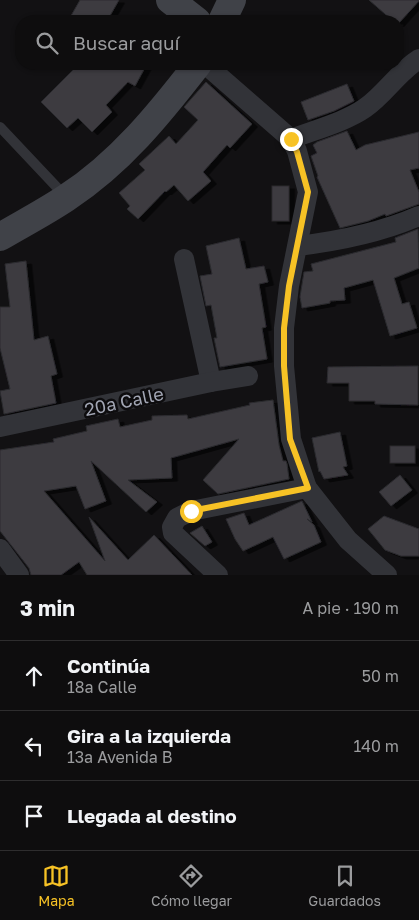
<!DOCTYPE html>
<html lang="es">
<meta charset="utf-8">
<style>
body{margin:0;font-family:"Golos Text",sans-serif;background:#1c1b1c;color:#f1f3f6}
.stop{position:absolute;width:15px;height:15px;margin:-11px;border:4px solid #f7c225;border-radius:50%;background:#fff}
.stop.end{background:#f7c225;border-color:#fff;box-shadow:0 1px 5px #0008}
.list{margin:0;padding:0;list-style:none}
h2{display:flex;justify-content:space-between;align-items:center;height:65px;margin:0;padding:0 20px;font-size:21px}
h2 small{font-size:16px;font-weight:400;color:#9b9c9e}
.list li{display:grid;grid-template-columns:32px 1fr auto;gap:15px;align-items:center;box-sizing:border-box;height:70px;padding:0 20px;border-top:1px solid #2e2d2e}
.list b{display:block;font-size:19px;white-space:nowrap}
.list p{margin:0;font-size:16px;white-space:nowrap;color:#9b9c9e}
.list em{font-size:16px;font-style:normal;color:#9b9c9e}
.icon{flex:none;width:28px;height:28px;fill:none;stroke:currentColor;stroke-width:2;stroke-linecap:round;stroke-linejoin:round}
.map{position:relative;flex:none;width:419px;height:575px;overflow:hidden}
.search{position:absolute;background:#0e0d0e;box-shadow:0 1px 4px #0004;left:15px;right:15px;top:15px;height:55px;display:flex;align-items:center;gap:12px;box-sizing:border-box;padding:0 18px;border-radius:20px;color:#9b9c9e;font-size:19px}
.sheet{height:275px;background:#0e0d0e}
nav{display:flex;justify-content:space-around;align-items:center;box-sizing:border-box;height:70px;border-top:1px solid #2e2d2e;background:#0e0d0e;font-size:14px;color:#9b9c9e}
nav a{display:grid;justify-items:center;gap:2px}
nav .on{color:#f7c225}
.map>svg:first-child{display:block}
</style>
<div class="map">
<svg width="419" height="575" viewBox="0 0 419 575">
<defs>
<filter id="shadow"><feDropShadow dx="5.5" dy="3" stdDeviation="0" flood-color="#0009"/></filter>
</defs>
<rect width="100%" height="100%" fill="#121113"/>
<!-- building -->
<g fill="#3c3b40" stroke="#2c2b2f" filter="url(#shadow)">
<polygon points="80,0 119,0 107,21 68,21"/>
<polygon points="369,0 419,0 419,1 398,24 398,21 393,21"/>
<polygon points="79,64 147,64 135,86 128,82 106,105 112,112 92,132 78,118 67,128 41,102"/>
<polygon points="206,82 252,124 230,148 227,145 203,172 211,181 188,201 174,185 166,192 165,191 138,219 127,209 130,206 119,193 145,170 139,164 169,136 176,144 198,120 184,107"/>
<polygon points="347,84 354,101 334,111 308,120 301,102"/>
<polygon points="347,131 356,150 365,145 419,132 419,168 410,170 419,192 419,204 386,216 385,214 368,221 340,228 317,177 318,176 311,156 317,153 313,145 317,142"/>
<rect x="272" y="186" width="17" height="35"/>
<polygon points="418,229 419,268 394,278 402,304 409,302 417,328 390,336 373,280 344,288 345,300 330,301 330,303 302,308 300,297 304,272 313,271 311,264 396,242 395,238"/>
<polygon points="239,238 246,269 264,266 268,282 259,284 266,327 262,328 267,359 220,367 214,338 217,338 211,305 206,306 200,276 212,274 206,246"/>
<polygon points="26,261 34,340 48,336 57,374 51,376 56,403 4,414 0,391 10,389 0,348 0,307 10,307 5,264"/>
<polygon points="418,366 418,405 375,404 375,401 349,401 349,383 327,383 328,367"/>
<polygon points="273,400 279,445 283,461 286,461 287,464 289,479 218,494 203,480 239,439 171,458 172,478 128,480 157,502 146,512 91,461 106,501 85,509 76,486 44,491 105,561 89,517 128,560 154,535 192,575 87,575 79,562 61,575 31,575 29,568 0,531 0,450 54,442 53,439 87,431 86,426 118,419 120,427 152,420 152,416 187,415 188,419 250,405 249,403"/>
<polygon points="340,432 347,466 343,467 348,475 324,479 320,471 319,472 312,438"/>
<rect x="390" y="446" width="25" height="17"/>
<polygon points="400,475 412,490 391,506 379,492"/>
<polygon points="302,501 312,522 307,519 314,525 321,542 284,559 273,537 243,551 235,539 226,519 244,513 249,525"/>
<polygon points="384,516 419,529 419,556 401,556 385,550 368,529"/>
<polygon points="202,526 212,542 205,546 190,533"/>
</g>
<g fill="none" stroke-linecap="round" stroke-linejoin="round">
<!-- lane -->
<polyline stroke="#323338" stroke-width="10" points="0,127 66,197"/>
<!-- street -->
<g stroke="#323338" stroke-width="20">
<polyline points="205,64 291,139 297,151 308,192 289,286 284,328 284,366 291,439 307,488"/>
<path d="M291 139C314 130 345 122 365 108 385 94 398 72 419 59"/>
<path d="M298 246C340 241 380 233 419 216"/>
<polyline points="184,259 211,382"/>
<polyline points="0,427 211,382 248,376"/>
<polyline points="0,549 19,575"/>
<polyline points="218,575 173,533 172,527 177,518 191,511 307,488 348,540 387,575"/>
</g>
<!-- secondary -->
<g stroke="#404248" stroke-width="28">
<polyline points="170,0 197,21"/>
<polyline points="222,21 232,0"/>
<path d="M0 237C22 224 45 212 66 198 120 163 160 113 198 64"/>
</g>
</g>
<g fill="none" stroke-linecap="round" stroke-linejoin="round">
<!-- route -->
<polyline stroke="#f7c225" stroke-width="6" points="191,511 308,488 290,439 284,366 284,328 289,286 308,192 297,152 291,139"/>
</g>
<g text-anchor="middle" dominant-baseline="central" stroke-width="5" stroke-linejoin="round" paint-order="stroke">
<!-- street labels -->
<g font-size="18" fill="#a2a6b4" stroke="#0d0c0e">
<text transform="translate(124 401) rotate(-12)">20a Calle</text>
</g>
</g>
</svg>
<div class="stop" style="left:191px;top:511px"></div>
<div class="stop end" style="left:291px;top:139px"></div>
<div class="search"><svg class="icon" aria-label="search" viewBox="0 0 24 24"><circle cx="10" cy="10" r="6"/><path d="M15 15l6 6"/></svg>Buscar aquí</div>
</div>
<section class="sheet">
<h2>3 min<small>A pie · 190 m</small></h2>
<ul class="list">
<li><svg class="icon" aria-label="ahead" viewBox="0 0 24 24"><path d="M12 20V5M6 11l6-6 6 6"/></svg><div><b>Continúa</b><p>18a Calle</p></div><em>50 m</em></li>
<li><svg class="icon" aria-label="left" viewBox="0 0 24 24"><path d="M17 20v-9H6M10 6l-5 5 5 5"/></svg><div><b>Gira a la izquierda</b><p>13a Avenida B</p></div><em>140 m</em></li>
<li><svg class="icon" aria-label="arrive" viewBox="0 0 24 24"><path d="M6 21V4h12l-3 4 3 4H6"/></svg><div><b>Llegada al destino</b></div></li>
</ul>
</section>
<nav>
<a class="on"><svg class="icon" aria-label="map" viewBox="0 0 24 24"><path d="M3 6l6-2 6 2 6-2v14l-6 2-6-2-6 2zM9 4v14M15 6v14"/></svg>Mapa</a>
<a><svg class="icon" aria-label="directions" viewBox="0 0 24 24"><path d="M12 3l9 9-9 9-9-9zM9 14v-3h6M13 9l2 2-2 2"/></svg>Cómo llegar</a>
<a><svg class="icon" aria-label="saved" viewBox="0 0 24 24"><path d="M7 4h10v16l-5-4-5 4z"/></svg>Guardados</a>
</nav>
